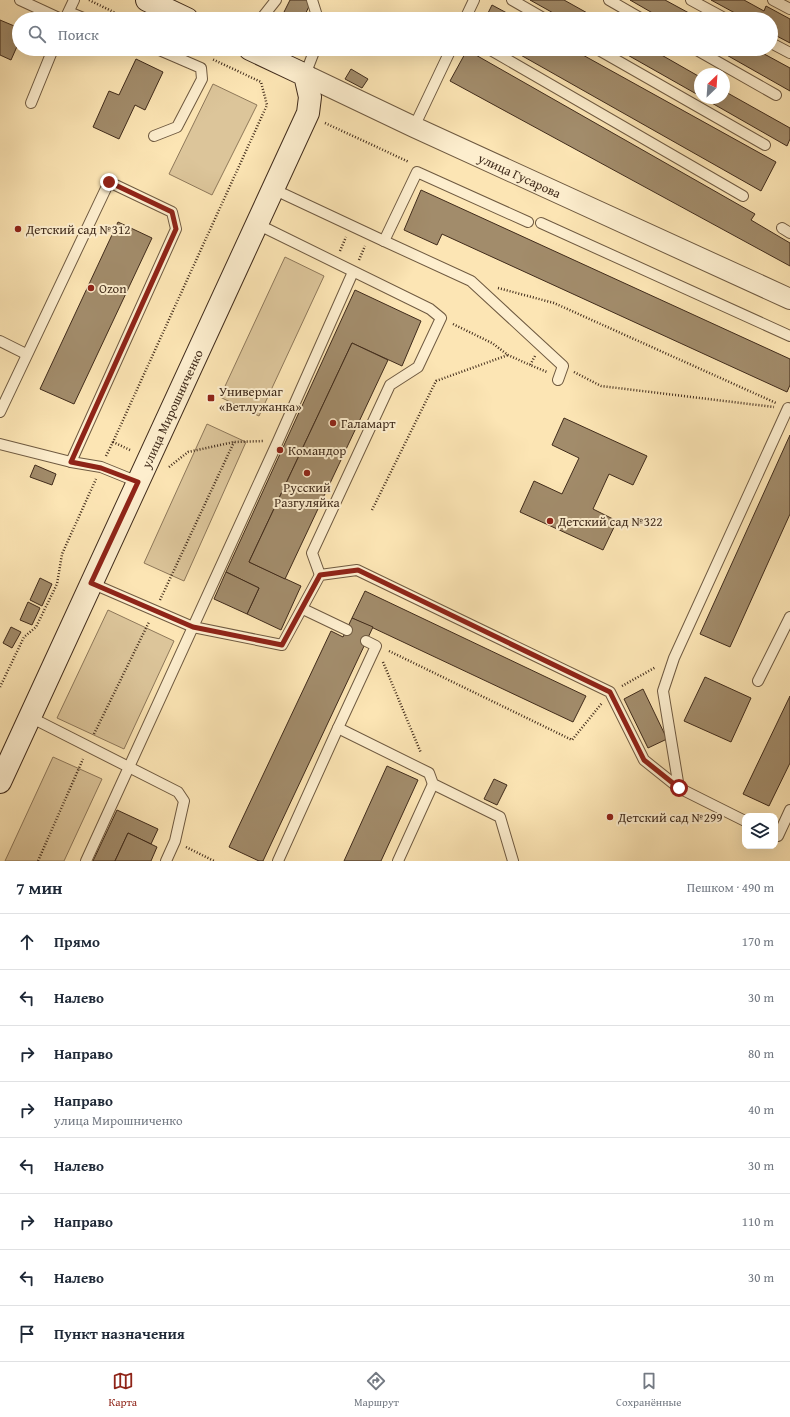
<!DOCTYPE html>
<html lang="ru">
<meta charset="utf-8">
<style>
body{margin:0;font-family:"Gentium Book Plus",serif;background:#f6f6f7;color:#1f2937}
.controls{position:absolute;right:12px;bottom:12px;display:grid;overflow:hidden;border-radius:8px;box-shadow:0 4px 16px #0002}
.controls button{width:36px;height:36px;display:grid;place-items:center;padding:0;border:0;border-bottom:1px solid #e0e1e3;background:#fff;color:#1f2937;font:20px sans-serif}
.compass{position:absolute;left:694px;top:68px;width:36px;height:36px;border-radius:50%;background:#fff;box-shadow:0 4px 16px #0002;rotate:25deg}
.stop{position:absolute;width:12px;height:12px;margin:-9px;border:3px solid #8f2418;border-radius:50%;background:#fff}
.stop.end{background:#8f2418;border-color:#fff;box-shadow:0 1px 4px #0008}
.list{margin:0;padding:0;list-style:none}
h2{display:flex;justify-content:space-between;align-items:center;height:52px;margin:0;padding:0 16px;font-size:17px}
h2 small{font-size:13px;font-weight:400;color:#747a83}
.list li{display:grid;grid-template-columns:26px 1fr auto;gap:12px;align-items:center;box-sizing:border-box;height:56px;padding:0 16px;border-top:1px solid #e0e1e3}
.list b{display:block;font-size:15px;white-space:nowrap}
.list p{margin:0;font-size:13px;white-space:nowrap;color:#747a83}
.list em{font-size:13px;font-style:normal;color:#747a83}
.icon{flex:none;width:22px;height:22px;fill:none;stroke:currentColor;stroke-width:2;stroke-linecap:round;stroke-linejoin:round}
.map{position:relative;flex:none;width:790px;height:861px;overflow:hidden}
.search{position:absolute;background:#fff;box-shadow:0 4px 16px #0002;left:12px;right:12px;top:12px;height:44px;display:flex;align-items:center;gap:10px;box-sizing:border-box;padding:0 14px;border-radius:22px;color:#747a83;font-size:15px}
.sheet{height:500px;background:#fff}
nav{display:flex;justify-content:space-around;align-items:center;box-sizing:border-box;height:56px;border-top:1px solid #e0e1e3;background:#fff;font-size:11px;color:#747a83}
nav a{display:grid;justify-items:center;gap:2px}
nav .on{color:#8f2418}
.map>svg:first-child{display:block}
</style>
<div class="map">
<svg width="790" height="861" viewBox="0 0 790 861">
<rect width="100%" height="100%" fill="#fce5b4"/>
<filter id="stains"><feTurbulence type="fractalNoise" baseFrequency=".005" numOctaves="4"/><feColorMatrix values="0 0 0 0 .2 0 0 0 0 .09 0 0 0 0 .02 0 0 0 .5 -.17"/></filter>
<radialGradient id="worn" r=".72"><stop offset=".6" stop-color="#630" stop-opacity="0"/><stop offset="1" stop-color="#630" stop-opacity=".3"/></radialGradient>
<!-- green -->
<g fill="#dcc59a" stroke="#8e785a">
<polygon points="213,84 257,105 212,195 169,174"/>
<polygon points="285,257 324,276 259,416 220,397"/>
<polygon points="207,424 246,442 184,581 144,563"/>
<polygon points="108,610 174,641 124,749 57,718"/>
<polygon points="53,757 102,779 64,861 5,861"/>
</g>
<!-- building -->
<g fill="#a28c6b" stroke="#402b1b">
<polygon points="290,0 312,0 303,19 299,19 284,12"/>
<polygon points="530,0 564,0 598,19 564,19"/>
<polygon points="630,0 665,0 700,19 663,19"/>
<polygon points="711,0 744,0 764,11 766,6 790,19 790,43 771,33 771,19 746,19"/>
<polygon points="492,5 518,19 485,19"/>
<polygon points="0,20 19,28 19,42 11,60 0,55"/>
<polygon points="510,49 572,49 776,162 761,191"/>
<polygon points="617,49 651,49 700,77 700,96"/>
<polygon points="716,49 755,49 790,68 790,91"/>
<polygon points="467,50 755,214 751,220 790,243 790,266 450,81"/>
<polygon points="136,59 163,72 145,110 135,105 119,139 93,127 109,91 119,95"/>
<polygon points="351,69 368,79 362,88 345,79"/>
<polygon points="724,91 790,128 790,139 787,146 703,98 724,98"/>
<polygon points="421,190 790,359 790,385 787,392 442,234 437,245 404,230"/>
<polygon points="118,222 152,238 74,404 40,389"/>
<polygon points="355,290 421,321 402,366 352,343 249,562 301,586 281,630 247,614 259,588 226,572"/>
<polygon points="352,343 388,360 285,579 249,562"/>
<polygon points="564,418 647,456 633,485 609,474 593,509 617,521 603,550 520,512 534,481 562,494 579,458 552,445"/>
<polygon points="790,435 790,514 730,647 700,634"/>
<polygon points="35,465 56,474 52,485 30,477"/>
<polygon points="226,572 259,588 247,614 214,599"/>
<polygon points="40,578 52,584 42,606 30,600"/>
<polygon points="365,591 586,696 573,722 352,618"/>
<polygon points="28,602 40,608 32,625 20,620"/>
<polygon points="352,618 373,627 263,861 259,861 229,847 331,631 343,637"/>
<polygon points="11,627 21,632 12,648 3,643"/>
<polygon points="705,677 751,698 731,742 684,721"/>
<polygon points="643,689 667,739 648,748 624,699"/>
<polygon points="790,696 790,763 769,806 743,794"/>
<polygon points="387,766 418,780 381,861 344,861"/>
<polygon points="494,779 507,785 497,805 484,799"/>
<polygon points="117,810 158,829 151,844 128,833 115,861 93,861"/>
<polygon points="128,833 157,847 151,861 115,861"/>
</g>
<g fill="none" stroke-linecap="round" stroke-linejoin="round">
<!-- lane casing -->
<g stroke="#6f5a41" stroke-width="12">
<g id="lane">
<polyline points="20,0 61,19"/>
<polyline points="312,0 318,19"/>
<polyline points="512,0 545,19"/>
<polyline points="609,0 642,19"/>
<polyline points="691,0 726,19"/>
<polyline points="773,0 790,9"/>
<polyline points="69,12 86,19"/>
<polyline points="65,19 74,0"/>
<polyline points="261,19 276,0"/>
<polyline points="465,19 474,0"/>
<polyline points="771,43 790,53"/>
<polyline points="489,49 743,196"/>
<polyline points="597,49 765,145"/>
<polyline points="695,49 776,95"/>
<polyline points="305,75 315,49"/>
<polyline points="31,103 53,49"/>
<polyline points="414,127 451,49"/>
<polyline points="154,136 177,127 202,79 201,68 157,49"/>
<polyline points="273,189 384,241 471,281 563,366 558,380"/>
<polyline points="541,223 790,336"/>
<polyline points="257,224 430,309 441,318 418,367 390,385 312,553 320,575"/>
<polyline points="782,228 790,233"/>
<polyline points="384,241 417,172 528,222"/>
<polyline points="0,341 26,354"/>
<polyline points="0,412 109,182 172,212 176,229 71,462"/>
<polyline points="0,444 71,462 101,467 138,482"/>
<polyline points="91,583 193,627 282,645 320,575 357,570 610,692 644,760 679,788 745,821"/>
<polyline points="303,609 347,630"/>
<polyline points="366,641 376,646 338,728 429,773 433,784 500,817 513,861"/>
<polyline points="758,681 790,617"/>
<polyline points="30,717 178,792 184,801 175,841 166,861"/>
<polyline points="679,788 663,691 674,658 788,408 790,409"/>
<polyline points="775,835 778,836 790,810"/>
<polyline points="86,861 278,441 353,272"/>
<polyline points="278,861 338,728"/>
<polyline points="398,861 433,784"/>
</g>
</g>
<!-- street casing -->
<g stroke="#6f5a41" stroke-width="22">
<g id="street">
<path id="s1" d="M305 75 414 127 790 299"/>
</g>
</g>
<!-- secondary casing -->
<g stroke="#402b1b" stroke-width="24">
<g id="secondary">
<polyline points="147,0 187,19"/>
<path id="s2" d="M0 782 308 113 310 97 305 75 250 49"/>
</g>
</g>
<!-- path -->
<g stroke="#402b1b" stroke-width="2.5" stroke-dasharray="1 2" stroke-linecap="butt">
<polyline points="89,0 128,19"/>
<polyline points="325,123 409,162"/>
<polyline points="340,251 346,237"/>
<polyline points="359,260 365,246"/>
<polyline points="498,288 554,303 776,403"/>
<polyline points="453,324 492,343 508,355 530,365"/>
<polyline points="535,356 530,365 547,372"/>
<polyline points="574,372 601,386 774,407"/>
<polyline points="130,450 113,442 267,105 261,82 212,59"/>
<polyline points="106,456 113,442"/>
<polyline points="169,467 188,452 234,442 264,441"/>
<polyline points="372,510 436,381 508,355"/>
<polyline points="160,600 234,442"/>
<polyline points="389,651 572,740 602,703"/>
<polyline points="383,662 421,753"/>
<polyline points="622,686 656,667"/>
<polyline points="0,687 24,637 36,627 57,584 62,554 96,479"/>
<polyline points="94,734 149,622"/>
<polyline points="186,847 214,861"/>
<polyline points="38,861 83,759"/>
</g>
<!-- lane -->
<use href="#lane" stroke="#fdeece" stroke-width="10"/>
<!-- street -->
<use href="#street" stroke="#fdeece" stroke-width="20"/>
<!-- secondary -->
<use href="#secondary" stroke="#fdeece" stroke-width="22"/>
</g>
<g fill="none" stroke-linecap="round" stroke-linejoin="round">
<!-- route -->
<polyline stroke="#8f2418" stroke-width="5" points="109,182 172,212 176,229 71,462 101,468 138,482 91,583 193,627 282,645 320,575 358,570 610,692 644,760 679,788"/>
</g>
<!-- markers -->
<g fill="#8f2418" stroke="#fdeece" stroke-width="1.5">
<circle cx="18" cy="229" r="4"/>
<circle cx="91" cy="288" r="4"/>
<rect x="207" y="394" width="8" height="8" rx="2"/>
<circle cx="333" cy="423" r="4"/>
<circle cx="280" cy="450" r="4"/>
<circle cx="307" cy="473" r="4"/>
<circle cx="550" cy="521" r="4"/>
<circle cx="610" cy="817" r="4"/>
</g>
<g text-anchor="middle" dominant-baseline="central" stroke-width="4" stroke-linejoin="round" paint-order="stroke">
<!-- street labels -->
<g font-size="13" fill="#402b1b" stroke="#fdeece">
<text stroke="none"><textPath href="#s1" startOffset="237">улица Гусарова</textPath></text>
<text stroke="none"><textPath href="#s2" startOffset="411">улица Мирошниченко</textPath></text>
</g>
<!-- poi labels -->
<g font-size="13" fill="#402b1b" stroke="#fdeece" text-anchor="start">
<text x="26" y="229">Детский сад №312</text>
<text x="99" y="288">Ozon</text>
<text x="219" y="391">Универмаг<tspan x="219" dy="15">«Ветлужанка»</tspan></text>
<text x="341" y="423">Галамарт</text>
<text x="288" y="450">Командор</text>
<text x="307" y="487" text-anchor="middle">Русский<tspan x="307" dy="15">Разгуляйка</tspan></text>
<text x="558" y="521">Детский сад №322</text>
<text x="618" y="817">Детский сад №299</text>
</g>
</g>
<rect width="100%" height="100%" filter="url(#stains)"/>
<rect width="100%" height="100%" fill="url(#worn)"/>
</svg>
<div class="controls">
<button><svg class="icon" aria-label="layers" viewBox="0 0 24 24"><path d="M12 4l9 5-9 5-9-5zM3 14l9 5 9-5"/></svg></button>
</div>
<svg class="compass" viewBox="-18 -18 36 36"><path d="M0-13l5 13h-10z" fill="#e53935"/><path d="M0 13l5-13h-10z" fill="#747a83"/></svg>
<div class="stop" style="left:679px;top:788px"></div>
<div class="stop end" style="left:109px;top:182px"></div>
<div class="search"><svg class="icon" aria-label="search" viewBox="0 0 24 24"><circle cx="10" cy="10" r="6"/><path d="M15 15l6 6"/></svg>Поиск</div>
</div>
<section class="sheet">
<h2>7 мин<small>Пешком · 490 m</small></h2>
<ul class="list">
<li><svg class="icon" aria-label="ahead" viewBox="0 0 24 24"><path d="M12 20V5M6 11l6-6 6 6"/></svg><div><b>Прямо</b></div><em>170 m</em></li>
<li><svg class="icon" aria-label="left" viewBox="0 0 24 24"><path d="M17 20v-9H6M10 6l-5 5 5 5"/></svg><div><b>Налево</b></div><em>30 m</em></li>
<li><svg class="icon" aria-label="right" viewBox="0 0 24 24"><path d="M7 20v-9h11M14 6l5 5-5 5"/></svg><div><b>Направо</b></div><em>80 m</em></li>
<li><svg class="icon" aria-label="right" viewBox="0 0 24 24"><path d="M7 20v-9h11M14 6l5 5-5 5"/></svg><div><b>Направо</b><p>улица Мирошниченко</p></div><em>40 m</em></li>
<li><svg class="icon" aria-label="left" viewBox="0 0 24 24"><path d="M17 20v-9H6M10 6l-5 5 5 5"/></svg><div><b>Налево</b></div><em>30 m</em></li>
<li><svg class="icon" aria-label="right" viewBox="0 0 24 24"><path d="M7 20v-9h11M14 6l5 5-5 5"/></svg><div><b>Направо</b></div><em>110 m</em></li>
<li><svg class="icon" aria-label="left" viewBox="0 0 24 24"><path d="M17 20v-9H6M10 6l-5 5 5 5"/></svg><div><b>Налево</b></div><em>30 m</em></li>
<li><svg class="icon" aria-label="arrive" viewBox="0 0 24 24"><path d="M6 21V4h12l-3 4 3 4H6"/></svg><div><b>Пункт назначения</b></div></li>
</ul>
</section>
<nav>
<a class="on"><svg class="icon" aria-label="map" viewBox="0 0 24 24"><path d="M3 6l6-2 6 2 6-2v14l-6 2-6-2-6 2zM9 4v14M15 6v14"/></svg>Карта</a>
<a><svg class="icon" aria-label="directions" viewBox="0 0 24 24"><path d="M12 3l9 9-9 9-9-9zM9 14v-3h6M13 9l2 2-2 2"/></svg>Маршрут</a>
<a><svg class="icon" aria-label="saved" viewBox="0 0 24 24"><path d="M7 4h10v16l-5-4-5 4z"/></svg>Сохранённые</a>
</nav>
